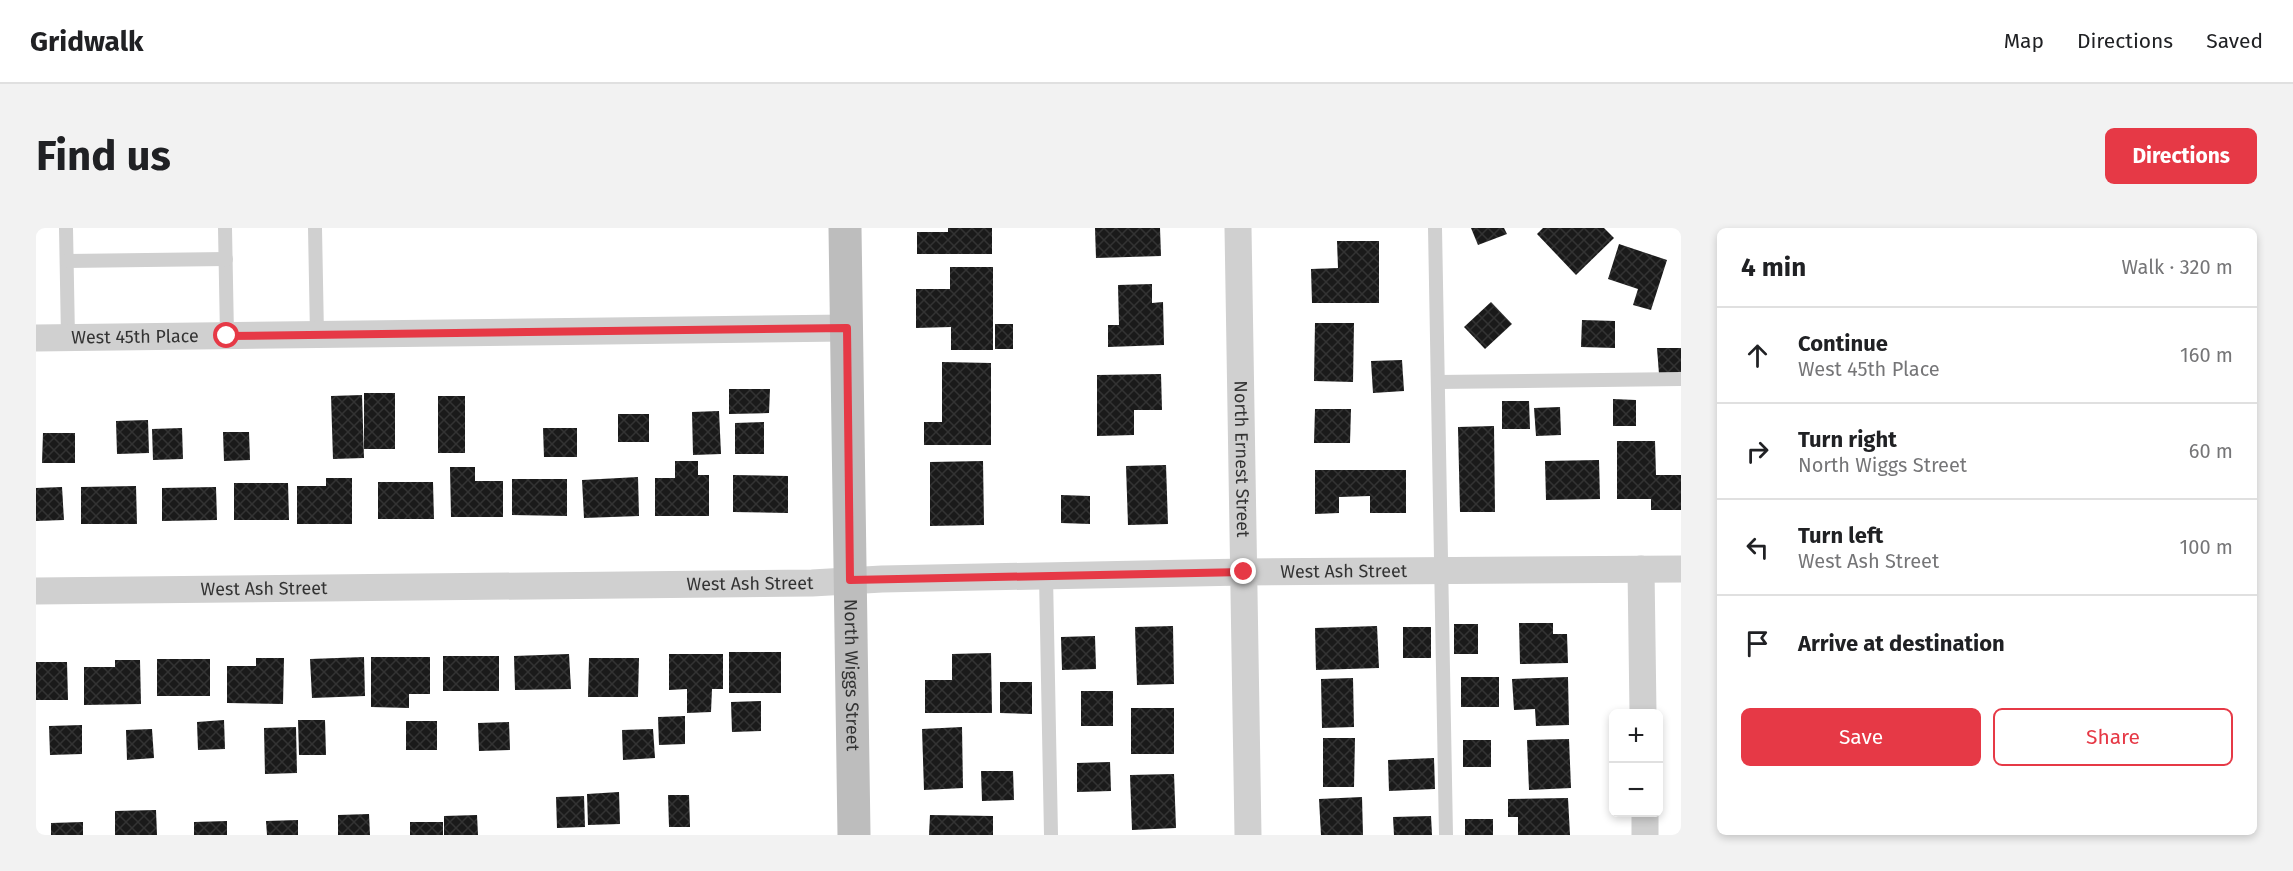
<!DOCTYPE html>
<meta charset="utf-8">
<style>
body{margin:0;font-family:"Fira Sans",sans-serif;background:#f2f2f2;color:#202124}
.controls{position:absolute;right:18px;bottom:18px;display:grid;overflow:hidden;border-radius:9px;box-shadow:0 3px 9px #0003}
.controls button{width:54px;height:54px;display:grid;place-items:center;padding:0;border:0;border-bottom:2px solid #e0e0e0;background:#fff;color:#202124;font:30px sans-serif}
.stop{position:absolute;width:18px;height:18px;margin:-14px;border:4px solid #e63946;border-radius:50%;background:#fff}
.stop.end{background:#e63946;border-color:#fff;box-shadow:0 2px 6px #0008}
.list{margin:0;padding:0;list-style:none}
h2{display:flex;justify-content:space-between;align-items:center;height:78px;margin:0;padding:0 24px;font-size:26px}
h2 small{font-size:20px;font-weight:400;color:#757577}
.list li{display:grid;grid-template-columns:39px 1fr auto;gap:18px;align-items:center;box-sizing:border-box;height:96px;padding:0 24px;border-top:2px solid #e0e0e0}
.list b{display:block;font-size:22px;white-space:nowrap}
.list p{margin:0;font-size:20px;white-space:nowrap;color:#757577}
.list em{font-size:20px;font-style:normal;color:#757577}
.actions{display:flex;gap:12px;padding:18px 24px}
.actions a{flex:1;padding:14px 0;border:2px solid #e63946;border-radius:9px;text-align:center;font-size:21px;color:#e63946}
.actions .main{background:#e63946;color:#fff}
.icon{flex:none;width:33px;height:33px;fill:none;stroke:currentColor;stroke-width:2;stroke-linecap:round;stroke-linejoin:round}
.map{position:relative;flex:none;width:1645px;height:607px;overflow:hidden;border-radius:9px}
header{display:flex;align-items:center;gap:36px;box-sizing:border-box;height:84px;padding:0 30px;background:#fff;border-bottom:2px solid #e0e0e0}
header strong{font-size:28px}
nav{display:flex;gap:33px;margin-inline-start:auto;font-size:21px}
.intro{display:flex;align-items:center;justify-content:space-between;box-sizing:border-box;height:144px;padding:0 36px}
h1{margin:0;font-size:42px}
.button{padding:15px 27px;border-radius:9px;background:#e63946;color:#fff;font-size:21px;font-weight:700}
main{display:flex;gap:36px;padding:0 36px}
aside{flex:1;background:#fff;border-radius:9px;box-shadow:0 3px 9px #0003}
.map>svg:first-child{display:block}
</style>
<header>
<strong>Gridwalk</strong>
<nav><a>Map</a><a>Directions</a><a>Saved</a></nav>
</header>
<div class="intro"><h1>Find us</h1><a class="button">Directions</a></div>
<main>
<div class="map">
<svg width="1645" height="607" viewBox="0 0 1645 607">
<defs>
<pattern id="building-cross-hatch" width="8" height="8" patternUnits="userSpaceOnUse" patternTransform="scale(1.5)"><rect width="8" height="8" fill="#1a1a1a"/><path d="M0 0l8 8M0 8l8-8" fill="none" stroke="#333"/></pattern>
</defs>
<rect width="100%" height="100%" fill="#fff"/>
<!-- building -->
<g fill="url(#building-cross-hatch)">
<polygon points="912,0 956,0 956,26 881,26 881,4 912,4"/>
<polygon points="1059,0 1124,0 1125,28 1060,30"/>
<polygon points="1435,0 1468,0 1471,6 1442,17"/>
<polygon points="1507,0 1568,0 1578,10 1540,47 1501,6"/>
<polygon points="1301,13 1343,13 1343,75 1276,75 1275,41 1302,40"/>
<polygon points="1583,16 1631,32 1615,82 1597,77 1602,61 1572,51"/>
<polygon points="914,39 957,39 957,122 915,122 915,99 880,100 880,61 914,61"/>
<polygon points="1116,56 1116,75 1127,74 1128,117 1072,119 1072,97 1083,97 1082,57"/>
<polygon points="1455,74 1476,96 1449,121 1428,99"/>
<polygon points="1546,92 1579,93 1579,120 1545,119"/>
<polygon points="1279,95 1318,95 1317,154 1278,153"/>
<rect x="959" y="96" width="18" height="25"/>
<polygon points="1621,120 1645,120 1645,145 1623,146"/>
<polygon points="1366,132 1368,163 1337,165 1335,133"/>
<polygon points="906,134 955,135 955,217 888,217 888,194 906,194"/>
<polygon points="1125,146 1126,182 1098,182 1098,207 1061,208 1061,147"/>
<polygon points="693,161 734,161 733,185 693,186"/>
<rect x="328" y="165" width="31" height="56"/>
<polygon points="326,167 328,230 297,231 295,168"/>
<rect x="402" y="168" width="27" height="57"/>
<polygon points="1577,171 1600,172 1600,198 1577,198"/>
<polygon points="1466,173 1493,173 1494,201 1466,201"/>
<polygon points="1524,179 1525,207 1500,208 1498,180"/>
<polygon points="1279,181 1315,181 1314,215 1278,215"/>
<polygon points="683,183 685,226 657,227 656,184"/>
<rect x="582" y="186" width="31" height="28"/>
<polygon points="112,192 113,225 81,226 80,193"/>
<polygon points="728,194 728,226 699,226 699,195"/>
<polygon points="1458,198 1459,284 1424,284 1422,199"/>
<polygon points="146,200 147,231 117,232 116,201"/>
<polygon points="507,200 541,200 541,229 508,229"/>
<polygon points="187,204 213,204 214,232 188,233"/>
<polygon points="7,205 39,205 39,235 6,235"/>
<polygon points="1581,213 1619,213 1620,247 1645,247 1645,282 1615,282 1615,271 1581,271"/>
<polygon points="1563,232 1564,271 1510,272 1509,233"/>
<polygon points="639,233 662,233 662,247 673,247 673,288 619,288 619,250 639,250"/>
<polygon points="947,233 948,297 894,298 894,234"/>
<polygon points="1130,237 1132,296 1092,297 1090,238"/>
<polygon points="414,239 439,239 439,253 467,253 467,289 415,289"/>
<polygon points="1279,242 1370,242 1370,285 1334,285 1334,268 1303,269 1303,285 1279,286"/>
<polygon points="697,247 752,248 752,285 697,284"/>
<polygon points="602,249 603,288 548,290 546,252"/>
<polygon points="290,250 316,250 316,296 261,296 261,258 290,258"/>
<polygon points="476,251 531,251 531,288 476,287"/>
<polygon points="342,254 397,254 398,291 342,291"/>
<polygon points="198,255 252,255 253,292 198,292"/>
<polygon points="100,258 101,296 45,296 45,259"/>
<polygon points="26,259 28,292 0,293 0,260"/>
<polygon points="180,259 181,292 126,293 126,260"/>
<polygon points="1025,267 1054,268 1054,296 1025,295"/>
<polygon points="1483,395 1517,395 1517,406 1531,406 1532,435 1484,436"/>
<rect x="1418" y="396" width="24" height="30"/>
<polygon points="1137,398 1138,456 1101,457 1099,399"/>
<polygon points="1341,398 1343,440 1280,442 1279,400"/>
<rect x="1367" y="399" width="28" height="31"/>
<polygon points="1059,408 1060,441 1026,442 1025,409"/>
<rect x="693" y="424" width="52" height="41"/>
<polygon points="955,425 956,485 889,485 889,452 916,452 916,426"/>
<polygon points="533,426 535,461 479,462 478,428"/>
<polygon points="633,426 687,426 687,461 676,461 675,484 651,485 651,461 633,462"/>
<rect x="407" y="428" width="56" height="35"/>
<polygon points="328,429 329,468 276,470 274,431"/>
<polygon points="335,429 394,429 394,466 373,466 373,480 335,479"/>
<polygon points="220,430 248,430 247,476 191,475 191,438 220,438"/>
<polygon points="553,430 603,430 602,469 552,469"/>
<rect x="121" y="431" width="53" height="37"/>
<polygon points="79,432 104,432 105,476 48,477 48,439 79,439"/>
<polygon points="0,434 31,434 32,472 0,472"/>
<rect x="1425" y="449" width="38" height="30"/>
<polygon points="1532,449 1533,497 1500,498 1499,481 1478,482 1476,451"/>
<polygon points="1317,450 1318,499 1286,500 1285,451"/>
<polygon points="964,454 996,454 996,486 964,485"/>
<rect x="1045" y="463" width="32" height="35"/>
<polygon points="725,473 725,503 696,504 695,474"/>
<rect x="1095" y="480" width="43" height="46"/>
<polygon points="649,488 649,516 623,517 622,489"/>
<polygon points="188,492 189,521 162,522 161,494"/>
<polygon points="262,492 289,492 290,527 263,527"/>
<rect x="370" y="493" width="31" height="29"/>
<polygon points="473,494 474,522 443,523 442,495"/>
<polygon points="46,497 46,526 14,527 13,498"/>
<polygon points="260,499 261,545 229,546 228,500"/>
<polygon points="926,499 927,560 888,562 886,501"/>
<polygon points="116,501 118,530 91,532 90,502"/>
<polygon points="617,501 619,530 587,532 586,502"/>
<polygon points="1287,510 1319,510 1318,559 1287,559"/>
<polygon points="1533,511 1535,560 1493,562 1491,512"/>
<rect x="1427" y="512" width="28" height="27"/>
<polygon points="1398,530 1399,561 1353,563 1352,532"/>
<polygon points="1074,534 1075,563 1041,564 1041,535"/>
<polygon points="945,543 977,543 978,572 946,573"/>
<polygon points="1138,546 1140,600 1096,602 1094,547"/>
<polygon points="583,564 584,596 552,597 551,566"/>
<polygon points="632,567 653,567 654,599 633,599"/>
<polygon points="548,568 549,599 521,600 520,569"/>
<polygon points="1326,569 1327,607 1285,607 1283,571"/>
<polygon points="1532,570 1534,607 1482,607 1482,589 1472,589 1472,571"/>
<polygon points="120,582 121,607 79,607 79,583"/>
<polygon points="333,586 334,607 302,607 302,587"/>
<polygon points="441,587 442,607 408,607 408,588"/>
<polygon points="894,587 957,588 957,607 893,607"/>
<polygon points="1395,588 1396,607 1358,607 1357,589"/>
<rect x="1429" y="591" width="28" height="16"/>
<polygon points="262,592 262,607 231,607 230,593"/>
<polygon points="191,593 191,607 158,607 158,594"/>
<polygon points="47,594 47,607 15,607 15,595"/>
<rect x="374" y="594" width="33" height="13"/>
</g>
<g fill="none" stroke-linecap="round" stroke-linejoin="round">
<!-- lane -->
<g stroke="#d0d0d0" stroke-width="14">
<polyline points="30,0 32,110"/>
<polyline points="189,0 191,108"/>
<polyline points="279,0 281,107"/>
<polyline points="1399,0 1410,607"/>
<polyline points="31,33 190,31"/>
<polyline points="1402,154 1645,151"/>
<polyline points="1010,348 1015,607"/>
</g>
<!-- street -->
<g stroke="#d0d0d0" stroke-width="27">
<path id="s1" d="M1202 0 1212 607"/>
<path id="s2" d="M0 110 811 100"/>
<polyline points="1605,341 1607,485"/>
<path id="s3" d="M0 363 776 355 846 351 1208 344 1645 341"/>
<polyline points="1609,584 1609,607"/>
</g>
<!-- secondary -->
<path stroke="#bdbdbd" stroke-width="33" id="s4" d="M809 0 818 607"/>
</g>
<g fill="none" stroke-linecap="round" stroke-linejoin="round">
<!-- route -->
<polyline stroke="#e63946" stroke-width="8" points="191,108 811,100 814,352 1208,344"/>
</g>
<g text-anchor="middle" dominant-baseline="central" stroke-width="6" stroke-linejoin="round" paint-order="stroke">
<!-- street labels -->
<g font-size="18" fill="#333" stroke="#fff">
<text stroke="none"><textPath href="#s2" startOffset="99">West 45th Place</textPath></text>
<text stroke="none"><textPath href="#s1" startOffset="231">North Ernest Street</textPath></text>
<text stroke="none"><textPath href="#s3" startOffset="1308">West Ash Street</textPath></text>
<text stroke="none"><textPath href="#s3" startOffset="714">West Ash Street</textPath></text>
<text stroke="none"><textPath href="#s3" startOffset="228">West Ash Street</textPath></text>
<text stroke="none"><textPath href="#s4" startOffset="447">North Wiggs Street</textPath></text>
</g>
</g>
</svg>
<div class="controls">
<button>+</button>
<button>−</button>
</div>
<div class="stop" style="left:191px;top:108px"></div>
<div class="stop end" style="left:1208px;top:344px"></div>
</div>
<aside>
<h2>4 min<small>Walk · 320 m</small></h2>
<ul class="list">
<li><svg class="icon" aria-label="ahead" viewBox="0 0 24 24"><path d="M12 20V5M6 11l6-6 6 6"/></svg><div><b>Continue</b><p>West 45th Place</p></div><em>160 m</em></li>
<li><svg class="icon" aria-label="right" viewBox="0 0 24 24"><path d="M7 20v-9h11M14 6l5 5-5 5"/></svg><div><b>Turn right</b><p>North Wiggs Street</p></div><em>60 m</em></li>
<li><svg class="icon" aria-label="left" viewBox="0 0 24 24"><path d="M17 20v-9H6M10 6l-5 5 5 5"/></svg><div><b>Turn left</b><p>West Ash Street</p></div><em>100 m</em></li>
<li><svg class="icon" aria-label="arrive" viewBox="0 0 24 24"><path d="M6 21V4h12l-3 4 3 4H6"/></svg><div><b>Arrive at destination</b></div></li>
</ul>
<div class="actions"><a class="main">Save</a><a>Share</a></div>
</aside>
</main>
